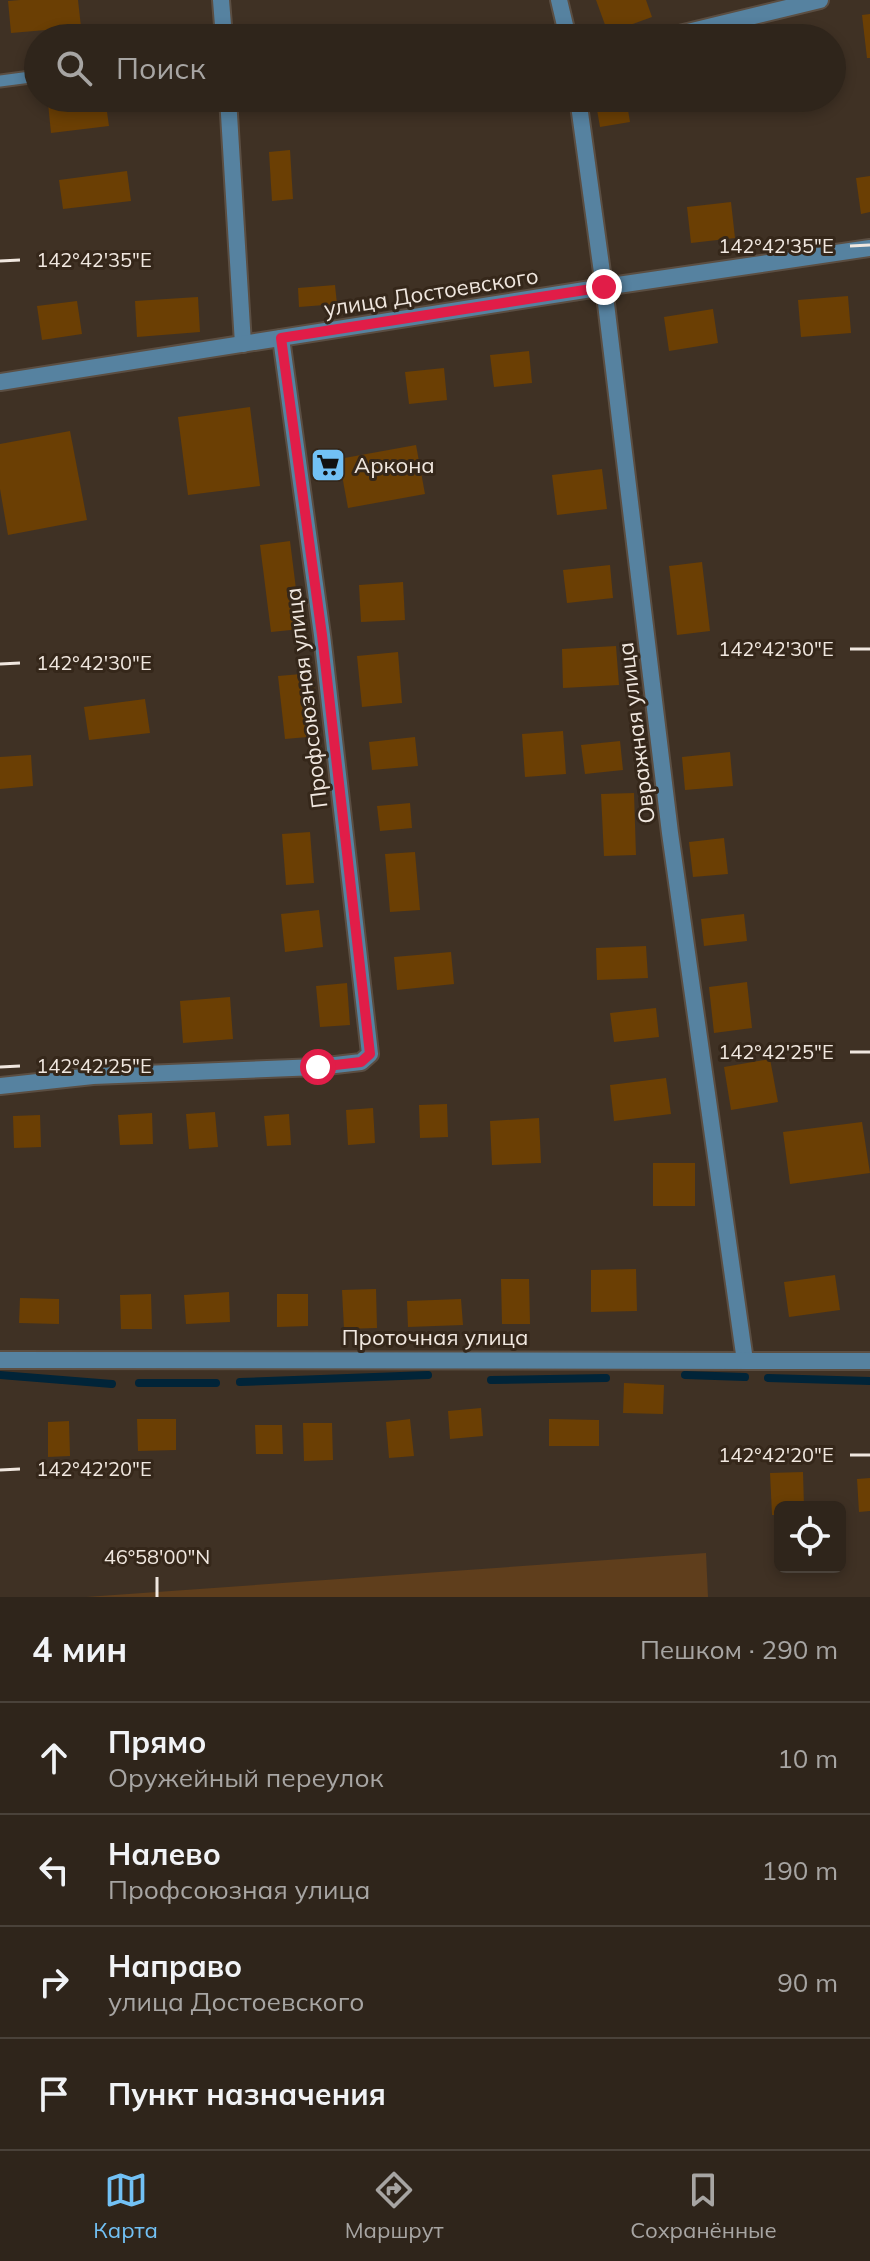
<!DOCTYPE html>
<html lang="ru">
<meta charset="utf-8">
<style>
body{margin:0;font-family:Mulish,sans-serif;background:#372d24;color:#f1f3f6}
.controls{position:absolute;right:24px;bottom:24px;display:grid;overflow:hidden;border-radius:12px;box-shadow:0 4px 12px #0003}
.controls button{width:72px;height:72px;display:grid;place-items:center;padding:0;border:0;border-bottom:2px solid #4a423a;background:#2f251b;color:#f1f3f6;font:40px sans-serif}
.stop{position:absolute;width:24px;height:24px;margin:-18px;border:6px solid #e11d48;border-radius:50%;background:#fff}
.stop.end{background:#e11d48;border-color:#fff;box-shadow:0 2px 8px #0008}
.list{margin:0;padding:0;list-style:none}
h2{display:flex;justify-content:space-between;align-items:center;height:104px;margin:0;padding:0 32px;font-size:34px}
h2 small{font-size:26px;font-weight:400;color:#a7a5a3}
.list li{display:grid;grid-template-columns:52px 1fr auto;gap:24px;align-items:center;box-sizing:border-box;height:112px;padding:0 32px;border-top:2px solid #4a423a}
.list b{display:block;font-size:30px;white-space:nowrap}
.list p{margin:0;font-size:26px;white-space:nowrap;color:#a7a5a3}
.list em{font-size:26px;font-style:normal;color:#a7a5a3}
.icon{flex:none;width:44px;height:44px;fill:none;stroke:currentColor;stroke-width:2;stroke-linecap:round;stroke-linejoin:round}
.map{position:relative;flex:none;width:870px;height:1597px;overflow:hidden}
.search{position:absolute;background:#2f251b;box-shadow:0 4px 12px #0003;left:24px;right:24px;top:24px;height:88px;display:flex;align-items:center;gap:20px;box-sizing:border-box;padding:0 28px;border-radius:44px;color:#a7a5a3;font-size:30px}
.sheet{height:552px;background:#2f251b}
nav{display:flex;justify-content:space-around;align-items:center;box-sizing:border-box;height:112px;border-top:2px solid #4a423a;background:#2f251b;font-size:22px;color:#a7a5a3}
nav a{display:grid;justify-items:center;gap:4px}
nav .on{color:#72c1f5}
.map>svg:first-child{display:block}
</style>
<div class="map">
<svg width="870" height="1597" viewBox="0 0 870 1597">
<rect width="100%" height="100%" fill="#3f3124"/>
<!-- green -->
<polygon fill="#5f3e1c" points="706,1553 708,1597 86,1597"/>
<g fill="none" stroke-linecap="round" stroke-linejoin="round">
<!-- stream -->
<g stroke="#012438" stroke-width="8">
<polyline points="0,1375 112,1384"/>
<polyline points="685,1375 745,1377"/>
<polyline points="768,1378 870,1381"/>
<polyline points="491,1380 606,1378"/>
<polyline points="240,1382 428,1375"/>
<polyline points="139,1383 216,1383"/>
</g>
</g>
<!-- building -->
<g fill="#6b3f04">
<polygon points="20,0 78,0 81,27 11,33 8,1"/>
<polygon points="596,0 646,0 652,17 608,33"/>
<polygon points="870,14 870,58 867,58 862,15"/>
<polygon points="813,29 814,38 776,38 776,35"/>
<polygon points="83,98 105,98 109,126 51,133 48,103"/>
<polygon points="595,98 626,98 630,122 600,127"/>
<polygon points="290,150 293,199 272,201 269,152"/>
<polygon points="127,171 131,201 63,209 59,180"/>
<polygon points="870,176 870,212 861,214 856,178"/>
<polygon points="731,202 735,238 691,243 687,207"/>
<polygon points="335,285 337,304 299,307 298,288"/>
<polygon points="848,296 851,333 801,337 798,300"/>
<polygon points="198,297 200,332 137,337 135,301"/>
<polygon points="77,301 82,334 42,340 37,306"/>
<polygon points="713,309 718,343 669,351 664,317"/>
<polygon points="529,351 532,383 494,387 490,355"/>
<polygon points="444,368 447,400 409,404 405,372"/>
<polygon points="250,407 260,486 188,495 178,417"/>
<polygon points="70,431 87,520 8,535 0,489 0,444"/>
<polygon points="416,445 425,494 348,508 339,459"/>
<polygon points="602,469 607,509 557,515 552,475"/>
<polygon points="290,541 301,629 271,632 260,545"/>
<polygon points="702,562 710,631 677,635 669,566"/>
<polygon points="610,565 613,598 567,603 563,570"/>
<polygon points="403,582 405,620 361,622 359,585"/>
<polygon points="616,646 619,685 563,688 562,649"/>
<polygon points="398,652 402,703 362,707 357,656"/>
<polygon points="313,673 319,736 285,739 278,676"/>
<polygon points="145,699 150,733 89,740 84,707"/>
<polygon points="563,731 566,774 525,777 522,734"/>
<polygon points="415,737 418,766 372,770 369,742"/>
<polygon points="620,741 623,770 585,774 581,745"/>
<polygon points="730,752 733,786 685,790 682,757"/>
<polygon points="31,755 33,786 0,789 0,757"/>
<polygon points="634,793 636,855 604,856 601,794"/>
<polygon points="410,803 412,828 380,831 377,806"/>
<polygon points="310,832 314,883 286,885 282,834"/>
<polygon points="724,838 728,874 693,877 689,842"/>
<polygon points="415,852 420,910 390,912 385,854"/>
<polygon points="319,910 323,947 285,952 281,914"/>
<polygon points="744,914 747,941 704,946 701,919"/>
<polygon points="646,946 648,978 597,980 596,948"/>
<polygon points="451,952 454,984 397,990 394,957"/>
<polygon points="747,982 752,1028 714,1033 709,987"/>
<polygon points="347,983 350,1025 320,1027 316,986"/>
<polygon points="230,997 233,1039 183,1043 180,1001"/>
<polygon points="656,1008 659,1037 614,1042 610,1013"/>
<polygon points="770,1059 778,1102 731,1110 724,1067"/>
<polygon points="666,1078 671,1114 614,1121 610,1085"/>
<polygon points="447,1104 448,1137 420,1138 419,1105"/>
<polygon points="373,1108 375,1143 348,1145 346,1110"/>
<polygon points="215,1112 218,1147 189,1149 186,1114"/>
<polygon points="152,1113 153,1144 120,1145 118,1115"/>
<polygon points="289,1114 291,1145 267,1146 264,1116"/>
<polygon points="40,1115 41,1147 14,1148 13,1116"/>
<polygon points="539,1118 541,1163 492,1165 490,1121"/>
<polygon points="862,1122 870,1173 790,1184 783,1132"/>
<rect x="653" y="1163" width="42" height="43"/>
<polygon points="636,1269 637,1311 591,1312 591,1270"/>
<polygon points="835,1275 840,1310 789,1317 784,1282"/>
<polygon points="501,1279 529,1279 530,1324 502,1324"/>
<polygon points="376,1289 377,1328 344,1329 342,1290"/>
<polygon points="229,1292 230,1322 186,1324 184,1295"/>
<polygon points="151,1294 152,1329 121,1329 120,1295"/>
<polygon points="277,1294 308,1294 308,1326 277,1327"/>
<polygon points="20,1298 59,1299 59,1324 19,1323"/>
<polygon points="461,1299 463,1325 408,1327 407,1301"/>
<polygon points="624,1383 664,1385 663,1414 623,1413"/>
<polygon points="481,1408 483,1436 450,1439 448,1411"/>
<polygon points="137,1419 176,1419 176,1450 138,1451"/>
<polygon points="410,1419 414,1456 389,1458 386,1422"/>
<polygon points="549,1419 599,1420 599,1446 549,1446"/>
<polygon points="69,1421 70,1456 48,1457 48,1422"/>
<polygon points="303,1423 332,1423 333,1460 304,1461"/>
<polygon points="255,1425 282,1425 283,1454 256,1454"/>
<polygon points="803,1472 804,1507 780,1507 780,1515 772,1515 770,1473"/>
<polygon points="870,1478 870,1511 859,1512 857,1479"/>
</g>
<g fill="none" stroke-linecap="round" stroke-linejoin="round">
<!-- lane casing -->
<g stroke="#5b4e42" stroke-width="15">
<polyline id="lane" points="0,81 38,76"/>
</g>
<!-- street casing -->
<g stroke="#5b4e42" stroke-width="20">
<g id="street">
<polyline points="221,0 224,38"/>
<polyline points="559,0 568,38"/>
<polyline points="663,38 820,0"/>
<polyline points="228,98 243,344"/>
<polyline points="578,98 604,287 670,833 745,1361"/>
<polyline points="0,382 604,287 870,248"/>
<polyline points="0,1086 93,1076 318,1067 361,1062 370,1054 322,635 281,338"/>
<polyline points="0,1360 870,1361"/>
</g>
</g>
<!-- lane -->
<use href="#lane" stroke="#5682a0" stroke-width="11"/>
<!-- street -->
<use href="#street" stroke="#5682a0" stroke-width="16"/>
</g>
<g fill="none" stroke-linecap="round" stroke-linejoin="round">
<!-- route -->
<polyline stroke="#e11d48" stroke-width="10" points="318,1067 361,1062 370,1054 322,635 281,338 604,287"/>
</g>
<!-- ticks -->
<path fill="none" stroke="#f0e7df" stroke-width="3" d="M850 246 870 245M0 261 20 260M850 649H870M0 664 20 663M850 1052H870M0 1067 20 1066M850 1455H870M0 1470 20 1469M157 1577V1597"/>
<!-- icons -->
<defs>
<g id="supermarket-square" transform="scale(1.8)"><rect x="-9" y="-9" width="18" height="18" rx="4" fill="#72c1f5" stroke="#35271a"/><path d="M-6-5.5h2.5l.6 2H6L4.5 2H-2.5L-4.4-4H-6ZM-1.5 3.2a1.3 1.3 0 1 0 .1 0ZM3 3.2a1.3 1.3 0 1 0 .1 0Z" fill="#111"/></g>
</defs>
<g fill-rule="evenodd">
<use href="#supermarket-square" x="328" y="465"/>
</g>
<g text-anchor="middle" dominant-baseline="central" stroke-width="6" stroke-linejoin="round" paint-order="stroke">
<!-- street labels -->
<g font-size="22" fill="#f0e7df" stroke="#35271a">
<text transform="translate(431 292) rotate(-9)">улица Достоевского</text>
<text transform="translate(306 698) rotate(-97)">Профсоюзная улица</text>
<text transform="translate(636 733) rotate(-97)">Овражная улица</text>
<text x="435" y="1337">Проточная улица</text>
</g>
<!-- poi labels -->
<g font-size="22" fill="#f0e7df" stroke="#35271a" text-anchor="start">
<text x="354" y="465">Аркона</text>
</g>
</g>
<g font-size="20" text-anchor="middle" fill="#f0e7df" stroke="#35271a" stroke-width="6" stroke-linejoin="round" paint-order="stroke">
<text x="776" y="253">142°42'35"E</text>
<text x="94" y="267">142°42'35"E</text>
<text x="776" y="656">142°42'30"E</text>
<text x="94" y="670">142°42'30"E</text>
<text x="776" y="1059">142°42'25"E</text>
<text x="94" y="1073">142°42'25"E</text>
<text x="776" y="1462">142°42'20"E</text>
<text x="94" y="1476">142°42'20"E</text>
<text x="157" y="1564">46°58'00"N</text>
</g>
</svg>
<div class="controls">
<button><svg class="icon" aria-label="locate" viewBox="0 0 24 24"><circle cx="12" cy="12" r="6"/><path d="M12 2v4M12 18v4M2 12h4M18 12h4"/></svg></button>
</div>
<div class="stop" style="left:318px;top:1067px"></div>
<div class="stop end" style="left:604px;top:287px"></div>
<div class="search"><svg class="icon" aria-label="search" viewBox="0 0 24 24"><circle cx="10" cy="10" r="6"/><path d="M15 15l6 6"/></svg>Поиск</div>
</div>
<section class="sheet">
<h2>4 мин<small>Пешком · 290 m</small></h2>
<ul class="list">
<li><svg class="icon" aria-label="ahead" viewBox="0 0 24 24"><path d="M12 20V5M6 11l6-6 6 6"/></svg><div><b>Прямо</b><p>Оружейный переулок</p></div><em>10 m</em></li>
<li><svg class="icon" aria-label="left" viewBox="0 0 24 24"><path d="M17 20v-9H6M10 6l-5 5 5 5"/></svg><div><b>Налево</b><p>Профсоюзная улица</p></div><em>190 m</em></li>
<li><svg class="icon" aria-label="right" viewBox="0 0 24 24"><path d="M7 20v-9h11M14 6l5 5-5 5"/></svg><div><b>Направо</b><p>улица Достоевского</p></div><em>90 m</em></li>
<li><svg class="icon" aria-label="arrive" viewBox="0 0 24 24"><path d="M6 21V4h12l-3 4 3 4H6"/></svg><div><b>Пункт назначения</b></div></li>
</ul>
</section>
<nav>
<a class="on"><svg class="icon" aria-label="map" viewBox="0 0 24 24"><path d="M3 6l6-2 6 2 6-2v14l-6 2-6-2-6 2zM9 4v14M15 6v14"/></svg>Карта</a>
<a><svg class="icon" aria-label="directions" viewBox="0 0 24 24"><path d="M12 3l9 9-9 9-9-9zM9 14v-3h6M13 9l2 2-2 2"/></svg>Маршрут</a>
<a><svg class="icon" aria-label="saved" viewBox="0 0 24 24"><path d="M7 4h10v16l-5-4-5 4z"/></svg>Сохранённые</a>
</nav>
